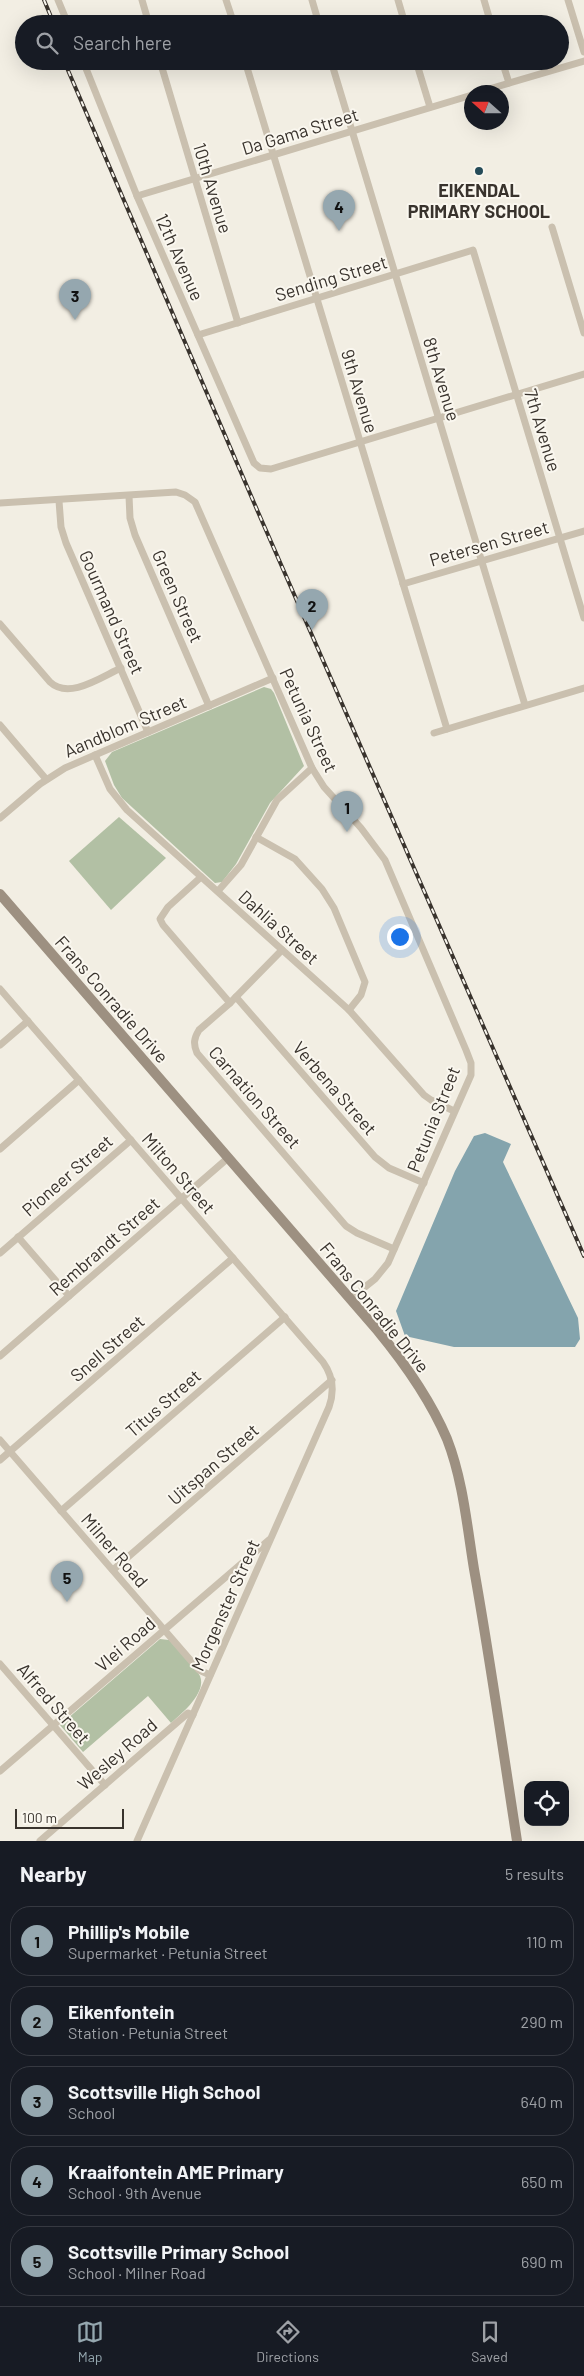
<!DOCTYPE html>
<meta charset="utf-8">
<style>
body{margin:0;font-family:Barlow,sans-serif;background:#242831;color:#f1f3f6}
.controls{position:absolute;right:15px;bottom:15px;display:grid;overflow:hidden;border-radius:10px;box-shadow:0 5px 20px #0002}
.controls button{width:45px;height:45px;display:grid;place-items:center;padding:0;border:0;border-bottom:1px solid #363941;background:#171b24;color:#f1f3f6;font:25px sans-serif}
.compass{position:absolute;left:464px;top:85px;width:45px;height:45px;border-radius:50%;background:#171b24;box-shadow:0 5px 20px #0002;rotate:291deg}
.scale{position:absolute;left:15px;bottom:12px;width:109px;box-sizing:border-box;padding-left:5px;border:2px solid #39332d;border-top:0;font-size:14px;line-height:18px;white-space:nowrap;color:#39332d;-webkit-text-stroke:4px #faf7ef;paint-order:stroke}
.you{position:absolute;left:399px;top:936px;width:18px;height:18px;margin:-12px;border:4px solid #fff;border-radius:50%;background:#1a73e8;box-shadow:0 0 0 8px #1a73e833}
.badge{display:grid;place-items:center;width:32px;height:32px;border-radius:50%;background:#95a7af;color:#111;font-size:16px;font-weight:700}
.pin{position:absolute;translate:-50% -41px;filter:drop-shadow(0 1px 2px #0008)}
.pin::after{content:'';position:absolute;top:26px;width:18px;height:15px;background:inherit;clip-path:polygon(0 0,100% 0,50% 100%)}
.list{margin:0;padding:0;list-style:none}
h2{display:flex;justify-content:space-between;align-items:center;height:65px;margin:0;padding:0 20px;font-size:21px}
h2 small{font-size:16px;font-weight:400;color:#9ea1a6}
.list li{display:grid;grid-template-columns:32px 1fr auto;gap:15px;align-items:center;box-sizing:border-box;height:70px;margin:0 10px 10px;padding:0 10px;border:1px solid #363941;border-radius:20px}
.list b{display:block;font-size:19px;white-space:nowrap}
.list p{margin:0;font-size:16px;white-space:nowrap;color:#9ea1a6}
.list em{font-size:16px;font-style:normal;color:#9ea1a6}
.icon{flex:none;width:28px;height:28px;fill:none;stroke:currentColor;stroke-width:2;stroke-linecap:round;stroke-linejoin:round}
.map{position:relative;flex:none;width:584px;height:1841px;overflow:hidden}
.search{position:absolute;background:#171b24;box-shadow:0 5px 20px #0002;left:15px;right:15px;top:15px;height:55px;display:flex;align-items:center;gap:12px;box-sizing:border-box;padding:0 18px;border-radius:28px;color:#9ea1a6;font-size:19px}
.sheet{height:465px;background:#171b24}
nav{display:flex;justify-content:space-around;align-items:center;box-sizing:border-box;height:70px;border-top:1px solid #363941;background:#171b24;font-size:14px;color:#9ea1a6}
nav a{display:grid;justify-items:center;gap:2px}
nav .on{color:#95a7af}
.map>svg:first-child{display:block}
</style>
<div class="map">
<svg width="584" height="1841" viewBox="0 0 584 1841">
<rect width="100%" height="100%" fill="#f2eee3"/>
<!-- green -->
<g fill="#b2c0a4">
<polygon points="264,687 271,689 274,693 304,766 270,803 236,864 222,882 215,883 122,798 114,785 105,761 112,752"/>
<polygon points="119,817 166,858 111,910 69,861"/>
<path d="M160 1639 169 1640C177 1649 195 1665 200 1676 207 1693 181 1714 171 1723L148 1696 83 1752 60 1725Z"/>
</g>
<!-- water -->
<polygon fill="#84a4ad" points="485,1133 511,1144 503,1162 578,1318 580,1339 575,1347 454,1347 405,1336 396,1311 455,1171 474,1136"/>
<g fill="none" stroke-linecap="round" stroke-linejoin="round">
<!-- street -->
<g stroke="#cac0af" stroke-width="7">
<polyline points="58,0 68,24"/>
<polyline points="142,0 149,24"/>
<polyline points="226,0 234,24"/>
<polyline points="312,0 319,24"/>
<polyline points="398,0 405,24"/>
<polyline points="484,0 491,24"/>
<polyline points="568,0 584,52"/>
<polyline points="83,61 137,196 254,463 260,468 271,469 584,374"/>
<polyline points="160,61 238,323"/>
<polyline points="245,61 447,729"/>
<polyline points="331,61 525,705"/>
<polyline points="416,61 430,107"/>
<polyline points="502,61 509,83"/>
<polyline points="479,92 584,61"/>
<polyline points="137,196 472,95"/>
<polyline points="552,227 584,333"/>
<polyline points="198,335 473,250 584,618"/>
<polyline points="129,496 130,518 135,535 209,706"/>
<polyline points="59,501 61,527 66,543 148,732"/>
<polyline points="0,503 176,492 185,495 195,502 312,768 324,787 361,828 385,860 466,1050 471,1063 471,1075 388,1263 375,1279 350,1299"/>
<polyline points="403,584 584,531"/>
<path d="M0 624 50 682C69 700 101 677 121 668"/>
<polyline points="0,725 46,779"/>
<polyline points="434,733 584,688"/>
<polyline points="95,755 110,789 127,810 349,1010 424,1095 431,1100 454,1111"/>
<polyline points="0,818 40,784 65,768 273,678"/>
<polyline points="256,837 295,859 322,889 334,908 365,982 361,995 349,1010"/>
<polyline points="201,877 168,907 160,919 163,925 230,1003"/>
<polyline points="218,891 241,865 277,800 312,768"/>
<path d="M282 950 230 1003 199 1030C194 1038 193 1044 197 1053L346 1226 357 1233 394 1249"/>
<path d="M0 989 323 1362C333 1376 335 1390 329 1407L137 1841"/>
<polyline points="236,997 375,1157 389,1168 424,1183"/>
<polyline points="0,1045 28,1021"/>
<polyline points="0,1149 79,1080"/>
<polyline points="18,1237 69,1296"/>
<polyline points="0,1253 131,1140"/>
<polyline points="0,1356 228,1158"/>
<polyline points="0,1440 199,1670 210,1675"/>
<polyline points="0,1460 233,1258"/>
<polyline points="61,1511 285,1317"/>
<polyline points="113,1570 332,1380"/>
<polyline points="0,1664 105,1785"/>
<polyline points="0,1771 269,1540"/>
<polyline points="40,1841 188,1713 193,1715"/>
</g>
<!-- secondary -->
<path stroke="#9d9081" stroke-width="10" d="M0 894 378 1331C406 1365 430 1399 447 1439 463 1480 467 1526 474 1569 490 1659 503 1750 517 1841"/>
<!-- rail casing -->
<g stroke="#39332d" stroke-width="4">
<g id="rail">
<polyline points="44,0 54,24"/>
<polyline points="64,61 258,512 584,1256"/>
</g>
</g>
<!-- rail -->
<use href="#rail" stroke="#faf7ef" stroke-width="2" stroke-dasharray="5.5" stroke-linecap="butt"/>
</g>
<!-- markers -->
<circle fill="#254b58" stroke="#faf7ef" stroke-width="2" cx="479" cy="171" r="5"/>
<g text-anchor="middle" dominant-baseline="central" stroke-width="4" stroke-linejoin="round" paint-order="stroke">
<!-- street labels -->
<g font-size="18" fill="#39332d" stroke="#faf7ef">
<text transform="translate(300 131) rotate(-17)">Da Gama Street</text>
<text transform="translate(213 188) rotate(73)">10th Avenue</text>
<text transform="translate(180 257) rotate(66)">12th Avenue</text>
<text transform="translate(331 278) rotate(-17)">Sending Street</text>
<text transform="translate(442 379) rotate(73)">8th Avenue</text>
<text transform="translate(360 391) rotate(73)">9th Avenue</text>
<text transform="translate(543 430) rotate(73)">7th Avenue</text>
<text transform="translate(489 543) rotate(-16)">Petersen Street</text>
<text transform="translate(178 596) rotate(66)">Green Street</text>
<text transform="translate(112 612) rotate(66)">Gourmand Street</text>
<text transform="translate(309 720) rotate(65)">Petunia Street</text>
<text transform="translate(125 726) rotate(-23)">Aandblom Street</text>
<text transform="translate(279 927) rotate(42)">Dahlia Street</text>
<text transform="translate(112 999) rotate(49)">Frans Conradie Drive</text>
<text transform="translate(335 1088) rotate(49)">Verbena Street</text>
<text transform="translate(255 1097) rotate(49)">Carnation Street</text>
<text transform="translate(433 1119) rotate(-68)">Petunia Street</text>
<text transform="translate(179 1173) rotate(49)">Milton Street</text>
<text transform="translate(67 1175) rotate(-41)">Pioneer Street</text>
<text transform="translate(104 1246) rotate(-41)">Rembrandt Street</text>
<text transform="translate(375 1307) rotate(51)">Frans Conradie Drive</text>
<text transform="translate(107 1348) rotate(-41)">Snell Street</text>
<text transform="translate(163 1403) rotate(-41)">Titus Street</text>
<text transform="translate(213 1464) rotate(-41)">Uitspan Street</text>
<text transform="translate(115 1550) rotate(49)">Milner Road</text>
<text transform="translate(225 1605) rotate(-66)">Morgenster Street</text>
<text transform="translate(125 1644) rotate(-41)">Vlei Road</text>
<text transform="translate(54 1703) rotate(49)">Alfred Street</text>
<text transform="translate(117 1754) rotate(-41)">Wesley Road</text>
</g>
<!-- poi labels -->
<g font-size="18" font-weight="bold" fill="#39332d" stroke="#faf7ef">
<text x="479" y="190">EIKENDAL<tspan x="479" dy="21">PRIMARY SCHOOL</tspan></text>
</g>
</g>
</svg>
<div class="controls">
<button><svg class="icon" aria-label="locate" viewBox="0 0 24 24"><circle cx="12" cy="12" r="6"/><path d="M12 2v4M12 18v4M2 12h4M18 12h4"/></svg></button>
</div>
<svg class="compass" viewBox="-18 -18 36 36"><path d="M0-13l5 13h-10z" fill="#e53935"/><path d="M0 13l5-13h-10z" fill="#9ea1a6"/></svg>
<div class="scale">100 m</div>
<div class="you"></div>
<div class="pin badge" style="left:347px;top:832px">1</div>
<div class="pin badge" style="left:312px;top:630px">2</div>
<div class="pin badge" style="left:75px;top:320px">3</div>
<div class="pin badge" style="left:339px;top:231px">4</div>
<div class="pin badge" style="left:67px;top:1602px">5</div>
<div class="search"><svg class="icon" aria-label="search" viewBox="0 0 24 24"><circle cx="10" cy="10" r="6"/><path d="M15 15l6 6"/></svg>Search here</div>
</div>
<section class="sheet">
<h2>Nearby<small>5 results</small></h2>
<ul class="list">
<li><span class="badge">1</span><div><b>Phillip's Mobile</b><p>Supermarket · Petunia Street</p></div><em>110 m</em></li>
<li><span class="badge">2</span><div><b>Eikenfontein</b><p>Station · Petunia Street</p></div><em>290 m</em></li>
<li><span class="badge">3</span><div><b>Scottsville High School</b><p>School</p></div><em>640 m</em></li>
<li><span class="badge">4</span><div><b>Kraaifontein AME Primary</b><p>School · 9th Avenue</p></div><em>650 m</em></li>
<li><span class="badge">5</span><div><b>Scottsville Primary School</b><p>School · Milner Road</p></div><em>690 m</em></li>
</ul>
</section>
<nav>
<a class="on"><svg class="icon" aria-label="map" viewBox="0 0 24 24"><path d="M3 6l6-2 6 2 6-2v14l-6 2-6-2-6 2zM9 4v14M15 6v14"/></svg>Map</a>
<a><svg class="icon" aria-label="directions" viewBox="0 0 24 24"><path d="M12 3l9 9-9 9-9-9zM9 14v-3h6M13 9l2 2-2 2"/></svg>Directions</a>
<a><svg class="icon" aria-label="saved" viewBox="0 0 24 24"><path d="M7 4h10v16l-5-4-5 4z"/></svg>Saved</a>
</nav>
